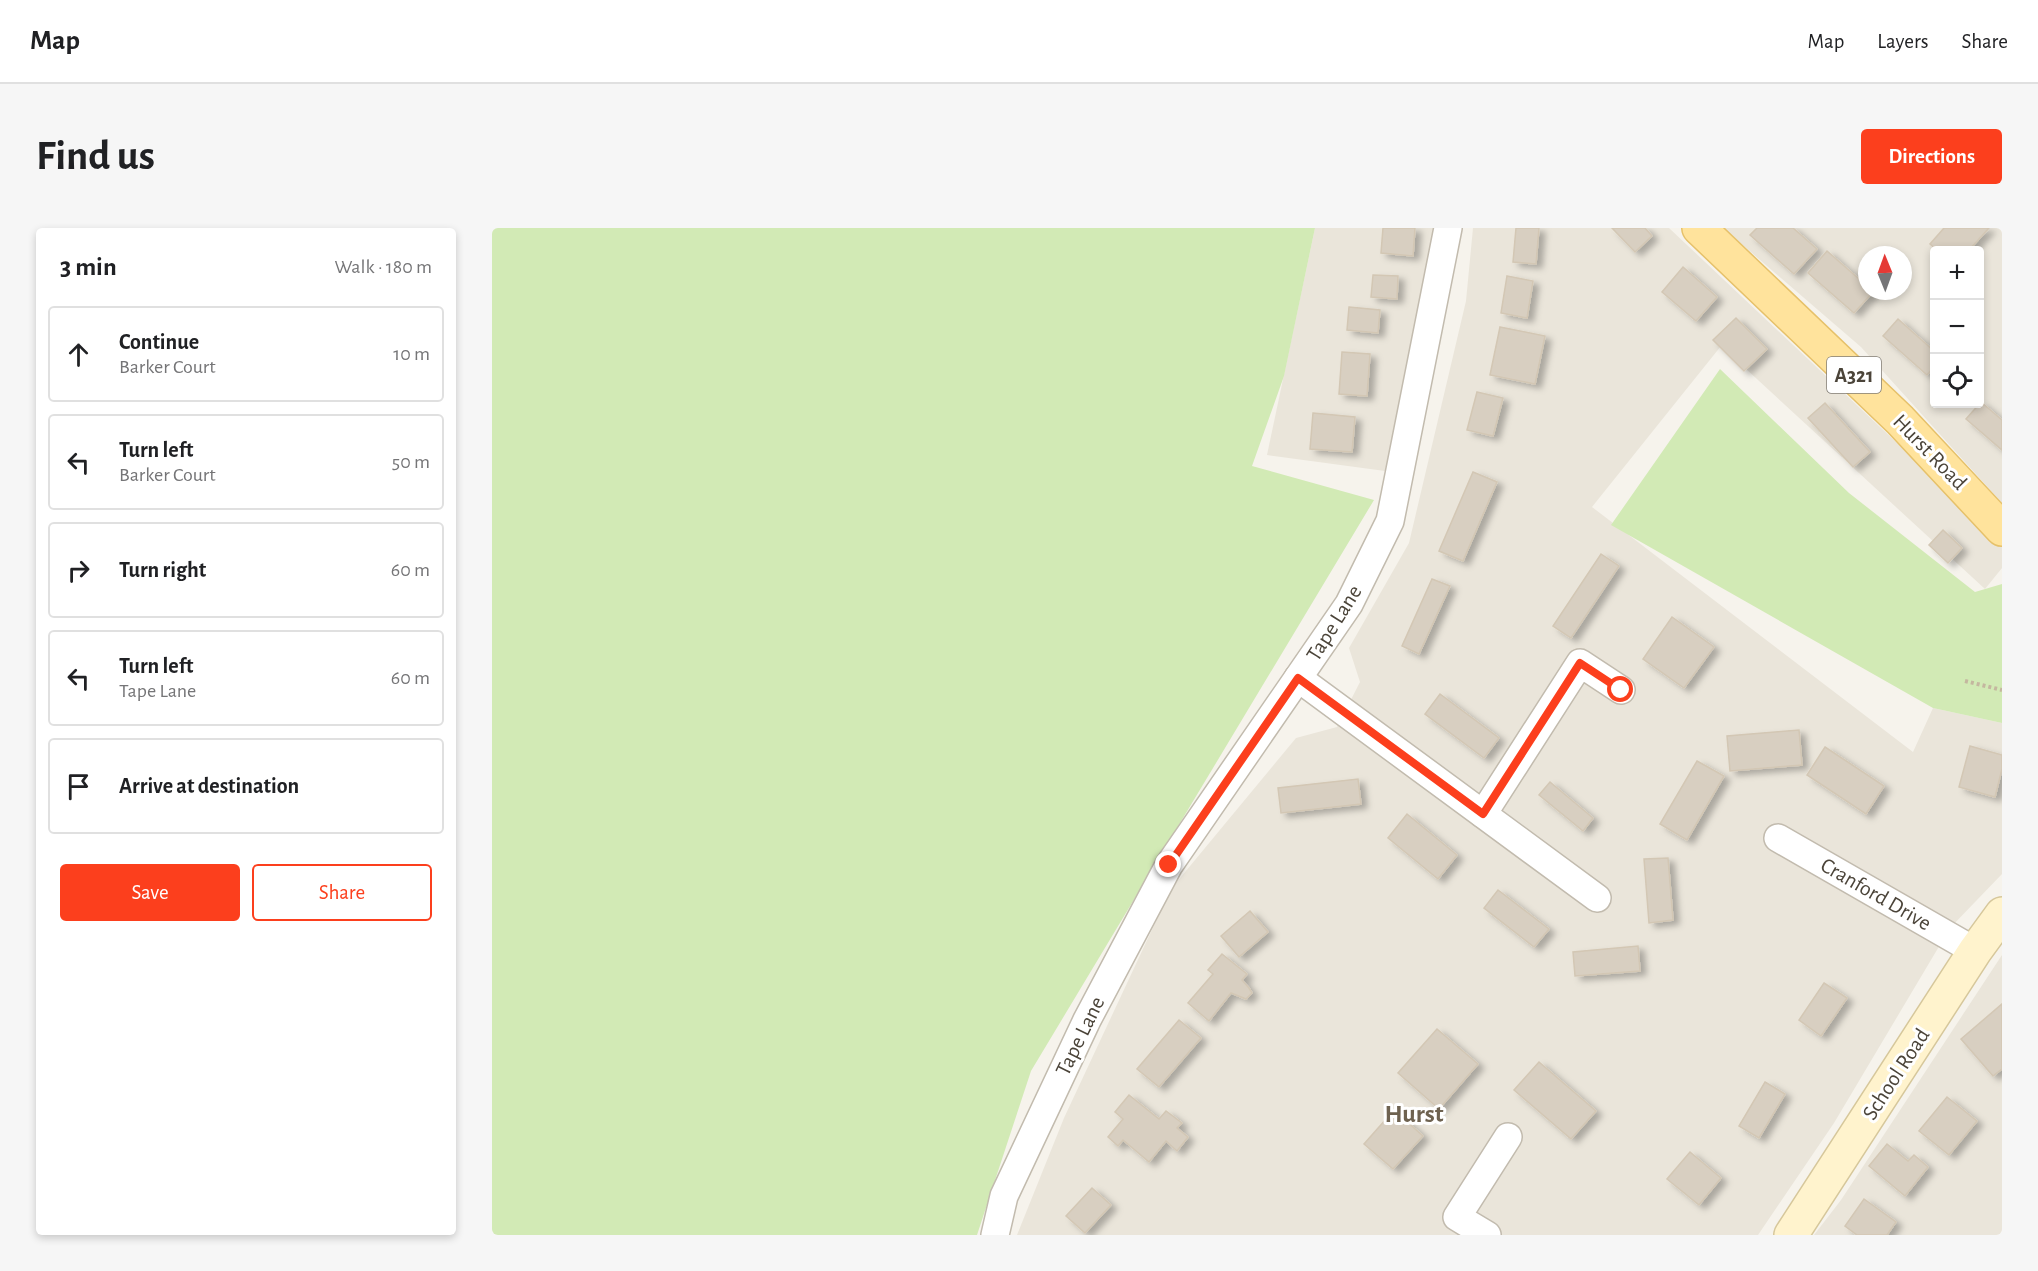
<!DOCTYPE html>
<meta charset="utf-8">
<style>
body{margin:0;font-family:"Alegreya Sans",sans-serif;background:#f6f6f6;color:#202124}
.controls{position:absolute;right:18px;top:18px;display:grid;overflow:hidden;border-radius:6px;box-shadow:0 3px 9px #0003}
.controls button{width:54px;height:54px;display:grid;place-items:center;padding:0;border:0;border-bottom:2px solid #e0e0e0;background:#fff;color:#202124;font:30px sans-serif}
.compass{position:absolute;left:1366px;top:18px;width:54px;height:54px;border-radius:50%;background:#fff;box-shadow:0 3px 9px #0003;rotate:359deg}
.stop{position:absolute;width:18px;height:18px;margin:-14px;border:4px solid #fc3f1d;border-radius:50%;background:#fff}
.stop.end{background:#fc3f1d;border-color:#fff;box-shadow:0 2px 6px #0008}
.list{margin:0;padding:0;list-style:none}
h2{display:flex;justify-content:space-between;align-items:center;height:78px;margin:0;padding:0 24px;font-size:26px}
h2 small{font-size:20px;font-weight:400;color:#757577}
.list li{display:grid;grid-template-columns:39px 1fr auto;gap:18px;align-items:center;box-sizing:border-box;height:96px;margin:0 12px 12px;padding:0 12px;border:2px solid #e0e0e0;border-radius:6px}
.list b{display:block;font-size:22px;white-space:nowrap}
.list p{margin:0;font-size:20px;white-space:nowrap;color:#757577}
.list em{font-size:20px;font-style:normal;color:#757577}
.actions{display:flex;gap:12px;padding:18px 24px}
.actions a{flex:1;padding:14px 0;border:2px solid #fc3f1d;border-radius:6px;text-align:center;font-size:21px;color:#fc3f1d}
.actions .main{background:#fc3f1d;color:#fff}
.icon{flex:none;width:33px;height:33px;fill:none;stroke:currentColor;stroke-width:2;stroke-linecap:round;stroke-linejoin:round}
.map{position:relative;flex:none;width:1510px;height:1007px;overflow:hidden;border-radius:6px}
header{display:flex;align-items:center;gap:36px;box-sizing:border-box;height:84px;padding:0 30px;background:#fff;border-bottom:2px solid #e0e0e0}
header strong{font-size:28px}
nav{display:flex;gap:33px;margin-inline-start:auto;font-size:21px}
.intro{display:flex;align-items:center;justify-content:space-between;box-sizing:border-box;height:144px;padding:0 36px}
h1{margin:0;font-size:42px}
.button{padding:15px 27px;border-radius:6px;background:#fc3f1d;color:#fff;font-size:21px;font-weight:700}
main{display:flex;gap:36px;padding:0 36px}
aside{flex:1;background:#fff;border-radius:6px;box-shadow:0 3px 9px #0003}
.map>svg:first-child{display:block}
</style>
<header>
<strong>Map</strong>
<nav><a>Map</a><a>Layers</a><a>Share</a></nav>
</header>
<div class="intro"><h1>Find us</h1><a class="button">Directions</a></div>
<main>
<aside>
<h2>3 min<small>Walk · 180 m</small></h2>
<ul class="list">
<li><svg class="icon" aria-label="ahead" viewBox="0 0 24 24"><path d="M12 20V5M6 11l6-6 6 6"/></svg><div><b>Continue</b><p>Barker Court</p></div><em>10 m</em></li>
<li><svg class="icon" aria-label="left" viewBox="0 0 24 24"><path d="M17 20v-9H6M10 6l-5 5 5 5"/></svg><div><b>Turn left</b><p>Barker Court</p></div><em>50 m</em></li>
<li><svg class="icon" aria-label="right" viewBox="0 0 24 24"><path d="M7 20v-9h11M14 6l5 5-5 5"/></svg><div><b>Turn right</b></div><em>60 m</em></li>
<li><svg class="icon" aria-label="left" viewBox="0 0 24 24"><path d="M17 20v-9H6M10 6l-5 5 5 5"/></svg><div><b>Turn left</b><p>Tape Lane</p></div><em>60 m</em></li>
<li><svg class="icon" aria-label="arrive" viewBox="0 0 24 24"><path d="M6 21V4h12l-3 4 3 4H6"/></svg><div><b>Arrive at destination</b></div></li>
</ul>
<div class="actions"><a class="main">Save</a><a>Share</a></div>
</aside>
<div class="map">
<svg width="1510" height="1007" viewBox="0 0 1510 1007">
<defs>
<filter id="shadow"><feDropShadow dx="6" dy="4" stdDeviation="3" flood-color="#0004"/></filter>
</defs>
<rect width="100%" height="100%" fill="#f6f3ec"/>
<!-- residential -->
<g fill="#eae5da" fill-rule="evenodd">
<polygon points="823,0 946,0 893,243 775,227"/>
<polygon points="981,0 1177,0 1510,314 1510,340 1493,361 1229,118 1100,279 1421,524 1441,480 1510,495 1510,646 1458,700 1342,895 1266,1007 525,1007 572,890 679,661 804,510 845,499 868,454 857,420 917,315 974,73"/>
<path d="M1231 0H1510V275L1369 119ZM1442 22H1488V176H1442ZM1375 27H1411V63H1375Z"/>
<polygon points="1510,727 1510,1007 1322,1007 1349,972"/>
</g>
<!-- green -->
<g fill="#d2eab5">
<polygon points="0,0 823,0 792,148 760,238 882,272 539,843 485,1007 0,1007"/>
<polygon points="1228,141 1357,265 1483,364 1510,356 1510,495 1441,480 1119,297"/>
</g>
<!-- building -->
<g fill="#d8cfc1" stroke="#d3c7b4" stroke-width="1.5" filter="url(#shadow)">
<polygon points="891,0 923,0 921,28 889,25"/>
<polygon points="1024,0 1047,0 1044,36 1021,34"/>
<polygon points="1120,0 1153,0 1160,8 1143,24"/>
<polygon points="1265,0 1301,0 1325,21 1302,46 1258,7"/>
<polygon points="1452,0 1497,0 1477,22 1445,22 1438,16"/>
<polygon points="1335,23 1375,58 1375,63 1381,64 1362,85 1316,45"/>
<polygon points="1191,39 1225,69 1204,93 1170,64"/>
<polygon points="881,47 906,48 905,71 879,69"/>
<polygon points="1015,48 1041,53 1035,90 1009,85"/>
<polygon points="857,79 888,82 886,105 855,102"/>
<polygon points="1244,90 1275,121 1252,143 1221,112"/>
<polygon points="1406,91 1442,123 1442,139 1435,147 1391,108"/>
<polygon points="1008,99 1053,108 1043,156 998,147"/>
<polygon points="850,124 878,126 875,168 847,166"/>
<polygon points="985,164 1011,170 1001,208 975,202"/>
<polygon points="1489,174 1510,192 1510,222 1474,191"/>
<polygon points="1333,175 1378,224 1361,239 1316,190"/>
<polygon points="821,185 863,189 860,224 818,221"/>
<polygon points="981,244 1005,254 971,333 947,323"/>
<polygon points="1451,302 1470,320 1456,335 1437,317"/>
<polygon points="1109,326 1127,338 1079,410 1061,398"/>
<polygon points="940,351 958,358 927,426 910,418"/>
<polygon points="1180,389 1222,419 1192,460 1151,431"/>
<polygon points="948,466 1007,510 992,530 933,486"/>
<polygon points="1307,502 1310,537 1238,543 1235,508"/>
<polygon points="1478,518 1510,527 1510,541 1503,569 1467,559"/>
<polygon points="1333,519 1392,558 1374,586 1315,547"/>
<polygon points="1205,533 1232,548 1195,612 1168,596"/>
<polygon points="866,551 869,576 789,585 786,560"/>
<polygon points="1058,554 1101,590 1091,603 1047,567"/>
<polygon points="915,586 965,627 946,651 896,610"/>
<polygon points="1176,630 1181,692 1157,695 1152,631"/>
<polygon points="1006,662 1057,701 1042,719 992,680"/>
<polygon points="758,683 776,704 747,729 729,708"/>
<polygon points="1146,718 1148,743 1083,748 1081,724"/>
<polygon points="730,726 755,746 750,752 757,760 760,765 754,771 739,765 717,793 696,775 721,746 716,742"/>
<polygon points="1332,755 1355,770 1329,808 1307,792"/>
<polygon points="1510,776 1510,841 1501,848 1469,811"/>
<polygon points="687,792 709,810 667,859 645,841"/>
<polygon points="945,801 986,836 947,881 906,845"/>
<polygon points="1047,834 1104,883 1079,911 1022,862"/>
<polygon points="1273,854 1293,866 1267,910 1247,898"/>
<polygon points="637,867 667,891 674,883 690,895 685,900 696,909 685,923 674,913 657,934 631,912 626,918 616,909 631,891 623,884"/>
<polygon points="1455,869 1485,893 1457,927 1427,903"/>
<polygon points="902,882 931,908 901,941 872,916"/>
<polygon points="1395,916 1416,933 1422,927 1436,939 1413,968 1377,938"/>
<polygon points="1198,924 1229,950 1207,977 1175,951"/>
<polygon points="600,960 619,977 593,1005 574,988"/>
<polygon points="1372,971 1404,994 1395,1007 1365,1007 1353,998"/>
</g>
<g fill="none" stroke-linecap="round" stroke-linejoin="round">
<!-- street casing -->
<g stroke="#c2bbae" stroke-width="30">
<g id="street">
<polyline points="806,450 1105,670"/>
<polyline points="991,586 1088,435 1129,462"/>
<polyline points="1286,610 1483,723"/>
<polyline points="503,1007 512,968 595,792 677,637 857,376 898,293 956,0"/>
<polyline points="995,1007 965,989 1016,909"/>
</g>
</g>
<!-- secondary casing -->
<g stroke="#d6c79b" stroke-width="36">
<polyline id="secondary" points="1299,1007 1483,723 1510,686"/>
</g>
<!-- primary casing -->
<g stroke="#e6c16a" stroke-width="36">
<polyline id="primary" points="1207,0 1408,192 1510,301"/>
</g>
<!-- path -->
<polyline stroke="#c4b79f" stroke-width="4" stroke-dasharray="3 3" stroke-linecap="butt" points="1473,453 1510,462"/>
<!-- street -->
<use href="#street" stroke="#fff" stroke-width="27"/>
<!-- secondary -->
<use href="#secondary" stroke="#fff3cd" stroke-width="33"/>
<!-- primary -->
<use href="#primary" stroke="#ffe39c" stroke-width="33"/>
</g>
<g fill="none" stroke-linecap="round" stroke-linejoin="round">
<!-- route -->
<polyline stroke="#fc3f1d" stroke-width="8" points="677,637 806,450 991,586 1088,435 1129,462"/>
</g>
<g text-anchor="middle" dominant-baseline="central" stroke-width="6" stroke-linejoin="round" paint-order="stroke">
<!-- shield labels -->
<rect fill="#fff" stroke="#817c74" stroke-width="1.5" x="1335" y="129" width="54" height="36" rx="4.5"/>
<g font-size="21" font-weight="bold" fill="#4b4439">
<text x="1362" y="147">A321</text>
</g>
<!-- street labels -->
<g font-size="22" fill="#4b4439" stroke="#fff">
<text transform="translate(1438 224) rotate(46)">Hurst Road</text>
<text transform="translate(842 395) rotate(-58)">Tape Lane</text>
<text transform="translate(1384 666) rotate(30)">Cranford Drive</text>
<text transform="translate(588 808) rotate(-64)">Tape Lane</text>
<text transform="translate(1404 846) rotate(-57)">School Road</text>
</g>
<!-- quarter labels -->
<g font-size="26" font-weight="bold" fill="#6e6250" stroke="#fff">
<text x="922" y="886">Hurst</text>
</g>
</g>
</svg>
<div class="controls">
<button>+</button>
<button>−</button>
<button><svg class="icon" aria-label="locate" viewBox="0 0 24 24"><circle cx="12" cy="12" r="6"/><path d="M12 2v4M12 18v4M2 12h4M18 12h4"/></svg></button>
</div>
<svg class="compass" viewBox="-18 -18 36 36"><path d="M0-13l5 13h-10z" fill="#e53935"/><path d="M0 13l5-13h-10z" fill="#757577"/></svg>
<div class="stop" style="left:1129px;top:462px"></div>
<div class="stop end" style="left:677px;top:637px"></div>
</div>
</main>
